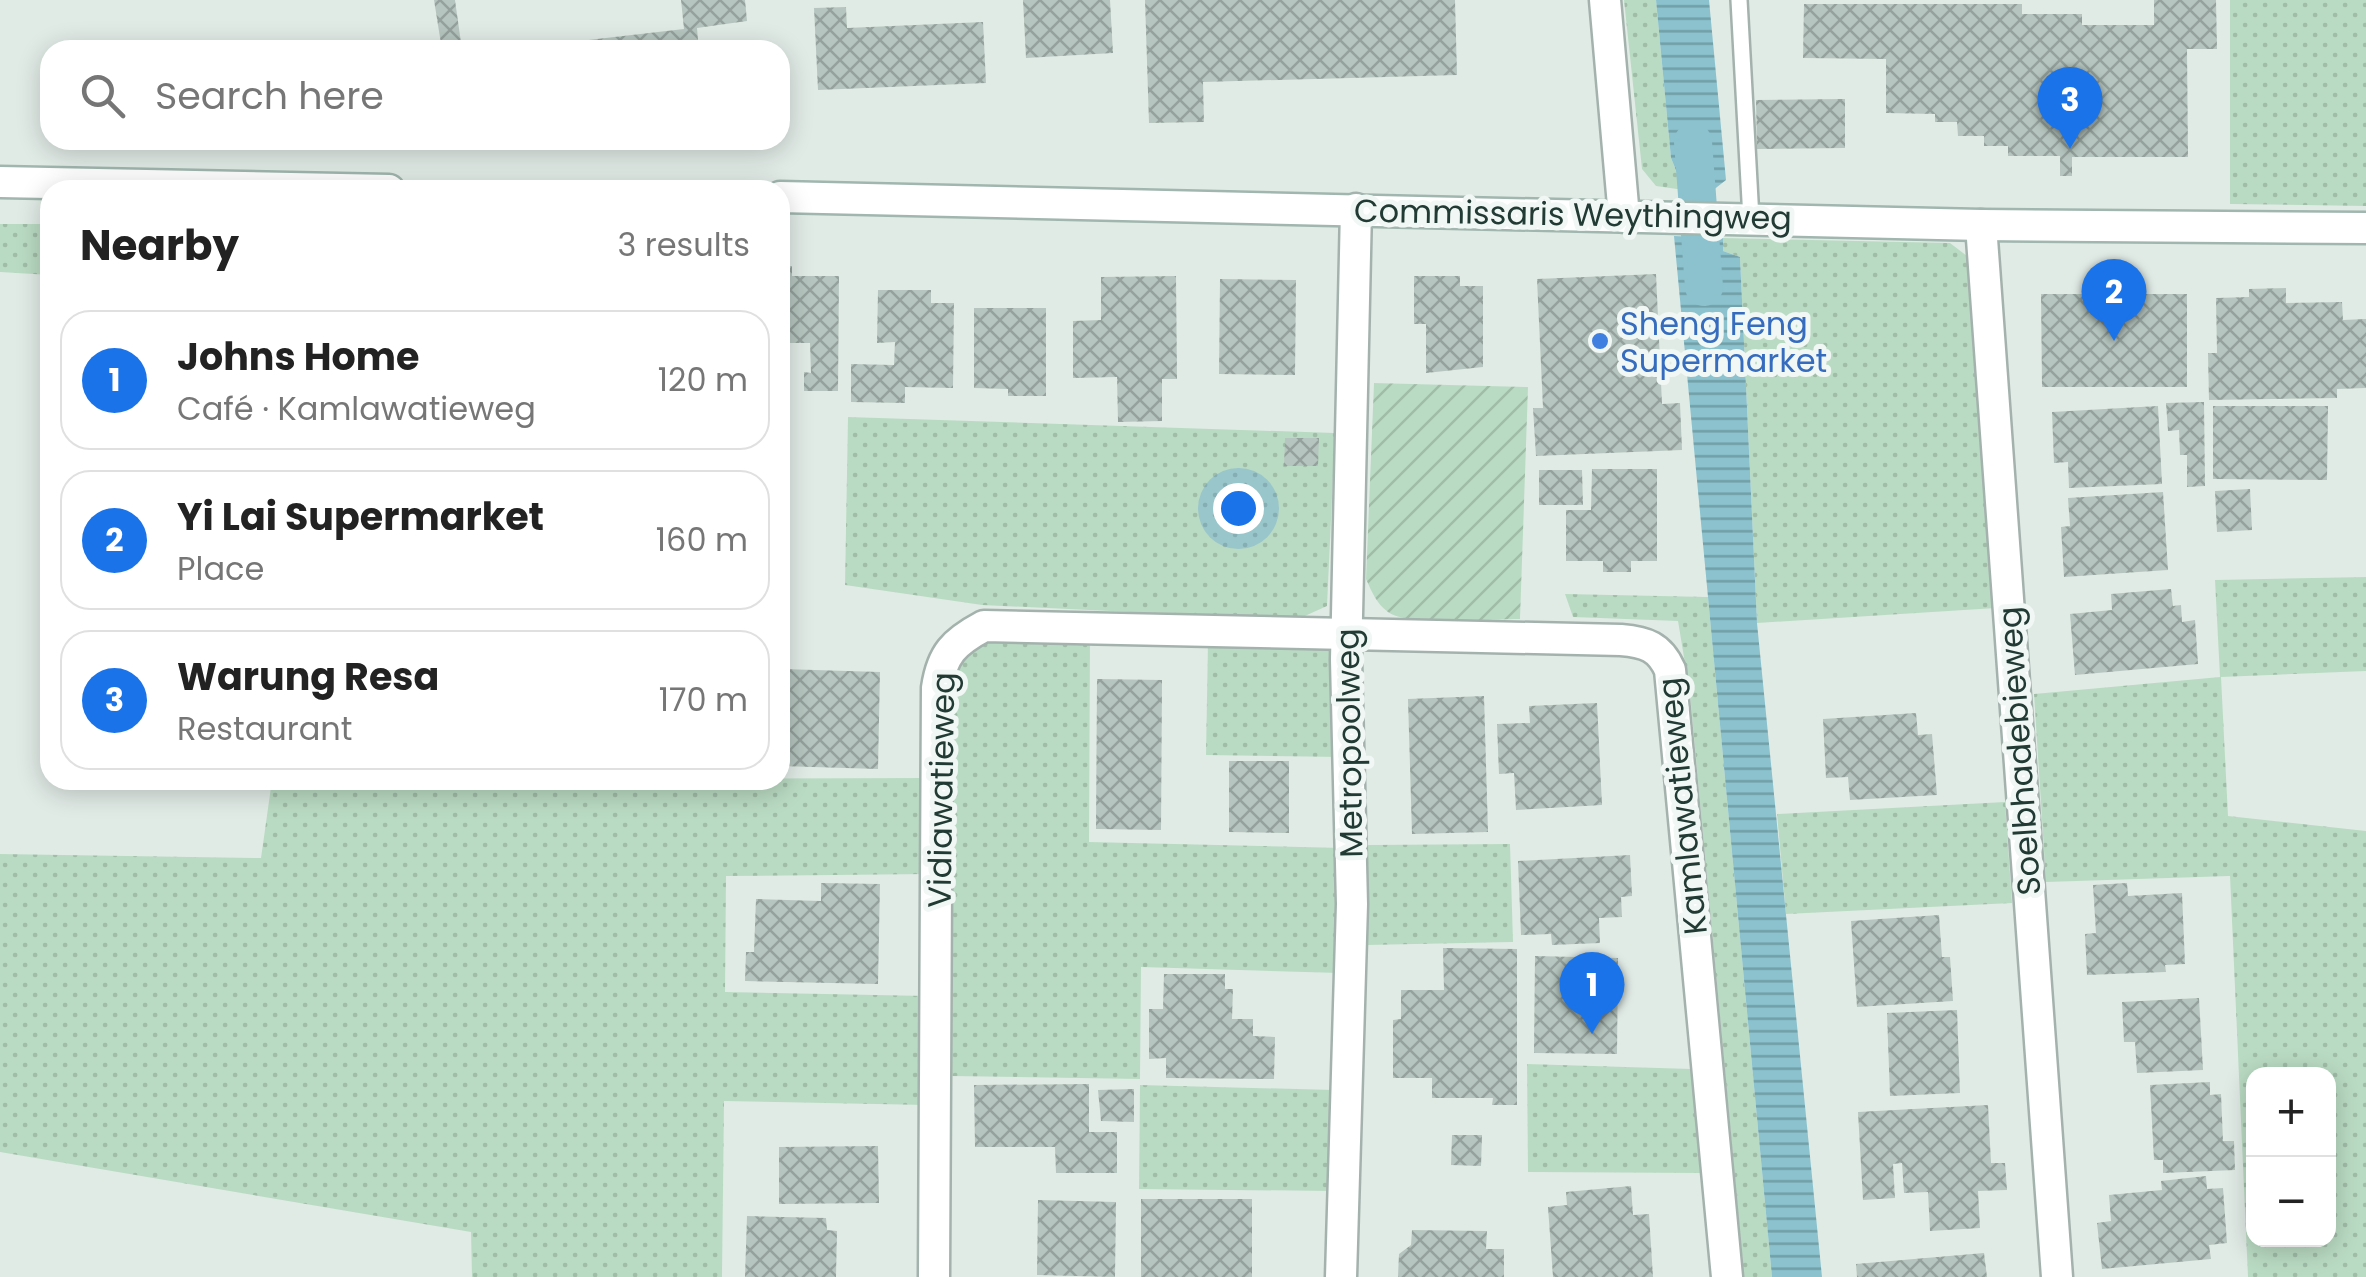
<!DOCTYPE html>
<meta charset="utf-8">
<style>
body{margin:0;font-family:Poppins,sans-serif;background:#f6f6f6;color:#222}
.controls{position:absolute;right:30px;bottom:30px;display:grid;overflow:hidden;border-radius:20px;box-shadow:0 5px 25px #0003}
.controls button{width:90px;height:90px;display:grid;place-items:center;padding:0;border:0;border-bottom:2px solid #e0e0e0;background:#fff;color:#222;font:50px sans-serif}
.you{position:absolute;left:1238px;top:508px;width:35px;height:35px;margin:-25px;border:8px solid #fff;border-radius:50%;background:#1a73e8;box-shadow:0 0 0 15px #1a73e833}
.badge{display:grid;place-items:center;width:65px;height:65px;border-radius:50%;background:#1a73e8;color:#fff;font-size:32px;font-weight:700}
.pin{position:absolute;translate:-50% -82px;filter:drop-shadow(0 2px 5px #0008)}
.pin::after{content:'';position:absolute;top:52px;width:35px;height:30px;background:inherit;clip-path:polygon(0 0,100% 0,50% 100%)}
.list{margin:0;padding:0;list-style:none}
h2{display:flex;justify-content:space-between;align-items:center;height:130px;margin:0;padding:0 40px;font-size:42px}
h2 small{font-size:32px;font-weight:400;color:#767676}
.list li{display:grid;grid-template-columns:65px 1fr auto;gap:30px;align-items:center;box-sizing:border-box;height:140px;margin:0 20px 20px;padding:0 20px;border:2px solid #e0e0e0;border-radius:30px}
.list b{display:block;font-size:38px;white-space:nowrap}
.list p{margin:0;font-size:32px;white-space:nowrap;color:#767676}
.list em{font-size:32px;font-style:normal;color:#767676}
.icon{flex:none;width:55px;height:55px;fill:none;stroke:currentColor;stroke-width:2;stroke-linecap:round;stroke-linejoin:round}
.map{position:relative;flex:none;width:2366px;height:1277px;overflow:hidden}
.search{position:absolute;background:#fff;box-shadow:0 5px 25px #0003;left:40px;top:40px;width:750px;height:110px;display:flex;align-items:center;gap:25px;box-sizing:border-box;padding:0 35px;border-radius:30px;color:#767676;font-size:38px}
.panel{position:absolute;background:#fff;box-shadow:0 5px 25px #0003;left:40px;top:180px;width:750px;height:610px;border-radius:30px}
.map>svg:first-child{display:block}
</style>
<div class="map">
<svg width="2366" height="1277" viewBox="0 0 2366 1277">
<defs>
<pattern id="grass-dots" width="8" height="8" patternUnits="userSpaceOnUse" patternTransform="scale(2.5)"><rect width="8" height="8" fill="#badbc3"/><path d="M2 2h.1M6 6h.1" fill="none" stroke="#a0bda8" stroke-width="1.8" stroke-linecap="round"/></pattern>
<pattern id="garden-furrows" width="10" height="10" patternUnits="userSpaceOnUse" patternTransform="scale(2.5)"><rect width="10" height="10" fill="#badbc3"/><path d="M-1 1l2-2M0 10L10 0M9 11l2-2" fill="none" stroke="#a0bda8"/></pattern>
<pattern id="water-rules" width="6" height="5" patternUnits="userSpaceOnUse" patternTransform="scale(2.5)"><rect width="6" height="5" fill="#8bc2cd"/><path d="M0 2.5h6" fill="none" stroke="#719fa7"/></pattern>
<pattern id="building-cross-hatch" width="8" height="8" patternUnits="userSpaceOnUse" patternTransform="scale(2.5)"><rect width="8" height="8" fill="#b6c5bf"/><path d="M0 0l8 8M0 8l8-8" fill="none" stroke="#94a19c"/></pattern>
</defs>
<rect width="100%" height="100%" fill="#e1ebe6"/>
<!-- grass -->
<g fill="url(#grass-dots)" fill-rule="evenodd">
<polygon points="1624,0 1656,0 1671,158 1684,190 1656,186 1642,169"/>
<polygon points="2230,0 2366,0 2366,206 2230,204"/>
<polygon points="0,224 50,224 50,275 0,272"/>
<polygon points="1723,238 1950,243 1967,256 1974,274 1996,608 1757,623 1740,257 1723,251"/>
<polygon points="848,417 1335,433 1327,606 1296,620 982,605 845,585"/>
<path d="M2366 577V671L2221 677 2228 816 2366 831V1277H2248L2230 876 2046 882 2034 694 2220 677 2215 580ZM2254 1074H2328V1240H2254Z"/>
<polygon points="1565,594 1708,597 1772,1277 1744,1277 1690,694 1678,621 1573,617"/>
<path d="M1090 640 1089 842 1344 848 1339 973 1141 967 1140 1079 950 1076 952 679C968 623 1043 640 1090 640Z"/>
<polygon points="1208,641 1337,645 1340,757 1206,755"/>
<polygon points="927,778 930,874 726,876 725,992 927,996 926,1105 724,1101 722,1277 472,1277 471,1232 0,1152 0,854 261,858 272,780"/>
<polygon points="2005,802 2012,903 1786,914 1777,814"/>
<polygon points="1510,844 1513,942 1367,945 1367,845"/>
<polygon points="1527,1064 1692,1069 1700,1173 1528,1172"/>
<polygon points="1140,1085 1335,1090 1332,1191 1139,1189"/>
</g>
<!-- garden -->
<path fill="url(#garden-furrows)" d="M1374 383 1528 387 1520 619C1491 619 1408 627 1388 612 1376 603 1372 592 1366 579Z"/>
<!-- water -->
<g fill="url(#water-rules)">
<polygon points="1656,0 1709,0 1726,180 1712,191 1684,190 1671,158"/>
<polygon points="1674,236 1723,238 1723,251 1740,257 1757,623 1822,1277 1772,1277"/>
</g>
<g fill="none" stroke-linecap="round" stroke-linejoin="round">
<!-- canal -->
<polyline stroke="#8bc2cd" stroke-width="38" points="1693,142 1704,287"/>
</g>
<!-- building -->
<g fill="url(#building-cross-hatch)">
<polygon points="434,0 455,0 462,50 442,50"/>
<polygon points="681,0 745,0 747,21 697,28 698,40 673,42 674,50 631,50 630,45 605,50 501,50 684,29"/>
<polygon points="1023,0 1110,0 1113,53 1026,58"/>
<polygon points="1145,0 1455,0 1457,75 1203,82 1204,122 1149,123"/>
<polygon points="2154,0 2216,0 2217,49 2187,49 2188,157 2072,157 2072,176 2060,176 2060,156 2008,156 2008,146 1984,146 1984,136 1958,136 1957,122 1935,122 1935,114 1886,113 1886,59 1803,58 1804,4 2022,4 2022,14 2082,14 2082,25 2154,25"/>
<polygon points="846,7 847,28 983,22 986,83 818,90 814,8"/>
<polygon points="1845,99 1845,148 1757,149 1756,100"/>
<polygon points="780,266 792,266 792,276 839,276 838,391 804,391 804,372 811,373 810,343 780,343"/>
<polygon points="1656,274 1662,404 1680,403 1682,450 1536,456 1533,408 1543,408 1537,279"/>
<polygon points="1176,276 1177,379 1162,379 1162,421 1118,422 1117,377 1073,378 1073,321 1101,320 1101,277"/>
<polygon points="1414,276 1460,276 1460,286 1483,286 1483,367 1426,373 1426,324 1414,324"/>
<polygon points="1220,279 1296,280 1295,375 1219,374"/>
<polygon points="2286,288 2286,303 2342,302 2343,320 2366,319 2366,388 2337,389 2337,398 2209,400 2208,353 2217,353 2216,298 2249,297 2249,289"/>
<polygon points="878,290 931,290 931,303 954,303 953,388 905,387 905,403 851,402 851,364 894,365 895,342 877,343"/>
<polygon points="2041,294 2187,294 2187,387 2042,387"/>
<polygon points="974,308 1046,308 1046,396 1008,396 1008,389 974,388"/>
<polygon points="2204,402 2205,486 2187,487 2187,455 2180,455 2179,430 2168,431 2166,403"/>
<polygon points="2158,406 2162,484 2069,488 2068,462 2054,463 2052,412"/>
<polygon points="2213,406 2328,406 2327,480 2213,479"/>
<polygon points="1285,438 1319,438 1318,466 1284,466"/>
<polygon points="1592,469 1657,469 1657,561 1631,561 1631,572 1603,572 1603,561 1566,561 1566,510 1591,510"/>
<polygon points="1539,470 1582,470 1583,505 1539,505"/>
<polygon points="2250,489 2252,530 2217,532 2215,491"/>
<polygon points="2163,492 2168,570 2064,577 2061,527 2070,526 2068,498"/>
<polygon points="2171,589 2173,606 2181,605 2182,622 2195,620 2198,664 2075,675 2070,614 2112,610 2111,594"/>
<polygon points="782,669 880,672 878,769 780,766"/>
<polygon points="1097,679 1162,680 1161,830 1096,829"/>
<polygon points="1484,696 1488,832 1412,834 1408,699"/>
<polygon points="1597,703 1602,805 1516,810 1514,773 1499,774 1497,724 1530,723 1529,706"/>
<polygon points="1916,713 1918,735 1932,734 1937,795 1850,800 1848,777 1826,778 1823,719"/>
<polygon points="1229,761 1289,761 1289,833 1229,832"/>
<polygon points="1630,855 1632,896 1621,897 1622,917 1599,918 1600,943 1552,945 1551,934 1521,935 1518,861"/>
<polygon points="821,883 880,884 878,984 745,981 746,952 754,952 756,899 821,901"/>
<polygon points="2127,883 2128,896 2182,893 2185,964 2165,965 2166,972 2087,975 2085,934 2096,933 2093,885"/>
<polygon points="1939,915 1942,957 1950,957 1953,1001 1857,1007 1851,921"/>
<polygon points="1443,948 1517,949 1517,1105 1492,1105 1493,1098 1432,1098 1432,1078 1393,1078 1393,1020 1401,1019 1401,990 1444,990"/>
<polygon points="1535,956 1618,958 1617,1054 1534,1053"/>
<polygon points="1164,974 1225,974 1225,989 1233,989 1232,1019 1253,1019 1253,1036 1275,1037 1274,1079 1166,1078 1166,1058 1149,1059 1149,1009 1163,1009"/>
<polygon points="2199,998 2203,1070 2137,1073 2135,1042 2124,1042 2122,1002"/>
<polygon points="1957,1010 1960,1093 1890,1096 1887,1013"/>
<polygon points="2210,1082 2210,1095 2221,1094 2223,1141 2234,1141 2235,1170 2163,1173 2163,1160 2154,1160 2150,1085"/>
<polygon points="1089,1084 1089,1132 1117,1132 1117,1173 1056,1173 1055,1147 975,1147 974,1085"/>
<polygon points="1134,1089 1134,1122 1101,1121 1098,1090"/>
<polygon points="1988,1105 1991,1163 2005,1163 2007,1190 1978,1191 1980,1228 1930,1231 1928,1192 1904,1193 1902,1163 1893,1164 1895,1198 1863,1200 1858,1112"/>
<polygon points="1452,1135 1482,1135 1481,1166 1451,1165"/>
<polygon points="878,1146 879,1203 779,1204 779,1147"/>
<polygon points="2206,1176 2207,1189 2223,1188 2227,1243 2209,1245 2211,1259 2102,1269 2097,1223 2111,1221 2109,1195 2162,1190 2161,1181"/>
<polygon points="1631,1186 1633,1215 1649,1214 1653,1277 1553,1277 1548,1207 1567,1205 1566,1192"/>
<rect x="1141" y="1199" width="111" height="78"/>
<polygon points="1038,1200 1116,1202 1115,1277 1037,1275"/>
<polygon points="747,1216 826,1218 827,1230 837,1231 836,1277 745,1277"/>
<polygon points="1412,1230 1487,1231 1486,1249 1504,1249 1504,1277 1398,1277 1399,1254 1411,1245"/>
<polygon points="1984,1253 1987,1277 1857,1277 1856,1264"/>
</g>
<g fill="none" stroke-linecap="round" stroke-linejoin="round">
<!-- service casing -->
<g stroke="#a4b2ad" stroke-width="20">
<polyline id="service" points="1739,0 1751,219"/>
</g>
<!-- minor casing -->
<g stroke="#a4b2ad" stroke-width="35">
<g id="minor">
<polyline points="1981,225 2057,1277"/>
<path d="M934 1277 937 688C942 654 954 642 984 626L1621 640C1646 642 1660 647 1670 670L1727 1277"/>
<polyline points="1341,1277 1352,904 1346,660 1356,209"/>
</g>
</g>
<!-- tertiary casing -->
<g stroke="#a4b2ad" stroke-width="35">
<polyline id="tertiary" points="1605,0 1624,217"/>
</g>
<!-- secondary casing -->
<g stroke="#a0b6ae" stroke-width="35">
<g id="secondary">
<polyline points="0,182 389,190"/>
<polyline points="780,197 1981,225 2366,228"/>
</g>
</g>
<!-- service -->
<use href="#service" stroke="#fff" stroke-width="15"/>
<!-- minor -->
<use href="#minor" stroke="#fff" stroke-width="30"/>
<!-- tertiary -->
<use href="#tertiary" stroke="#fff" stroke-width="30"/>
<!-- secondary -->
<use href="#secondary" stroke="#fff" stroke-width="30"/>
</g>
<!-- markers -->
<circle fill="#3f7fe0" stroke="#f1f7f4" stroke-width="4" cx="1600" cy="341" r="10"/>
<g text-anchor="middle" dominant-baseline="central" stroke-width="10" stroke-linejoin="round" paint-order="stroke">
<!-- street labels -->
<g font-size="32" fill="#223a34" stroke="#f1f7f4">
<text transform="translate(1573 214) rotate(1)">Commissaris Weythingweg</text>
<text transform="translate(1349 743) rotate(-91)">Metropoolweg</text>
<text transform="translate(2019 751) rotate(-94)">Soelbhadebieweg</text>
<text transform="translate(941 790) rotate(-89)">Vidiawatieweg</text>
<text transform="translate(1682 806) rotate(-96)">Kamlawatieweg</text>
</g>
<!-- shop labels -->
<g font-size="32" fill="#366cbe" stroke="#f1f7f4" text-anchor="start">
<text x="1620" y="323">Sheng Feng<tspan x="1620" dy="37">Supermarket</tspan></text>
</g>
</g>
</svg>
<div class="controls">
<button>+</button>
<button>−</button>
</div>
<div class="you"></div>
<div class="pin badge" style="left:1592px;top:1034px">1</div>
<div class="pin badge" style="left:2114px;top:341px">2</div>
<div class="pin badge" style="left:2070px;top:149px">3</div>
<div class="search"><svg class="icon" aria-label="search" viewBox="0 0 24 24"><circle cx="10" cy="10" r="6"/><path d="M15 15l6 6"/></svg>Search here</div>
<section class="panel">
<h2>Nearby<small>3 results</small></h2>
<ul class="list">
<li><span class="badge">1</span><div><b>Johns Home</b><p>Café · Kamlawatieweg</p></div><em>120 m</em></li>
<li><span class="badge">2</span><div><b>Yi Lai Supermarket</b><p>Place</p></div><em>160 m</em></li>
<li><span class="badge">3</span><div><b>Warung Resa</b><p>Restaurant</p></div><em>170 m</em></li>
</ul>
</section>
</div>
